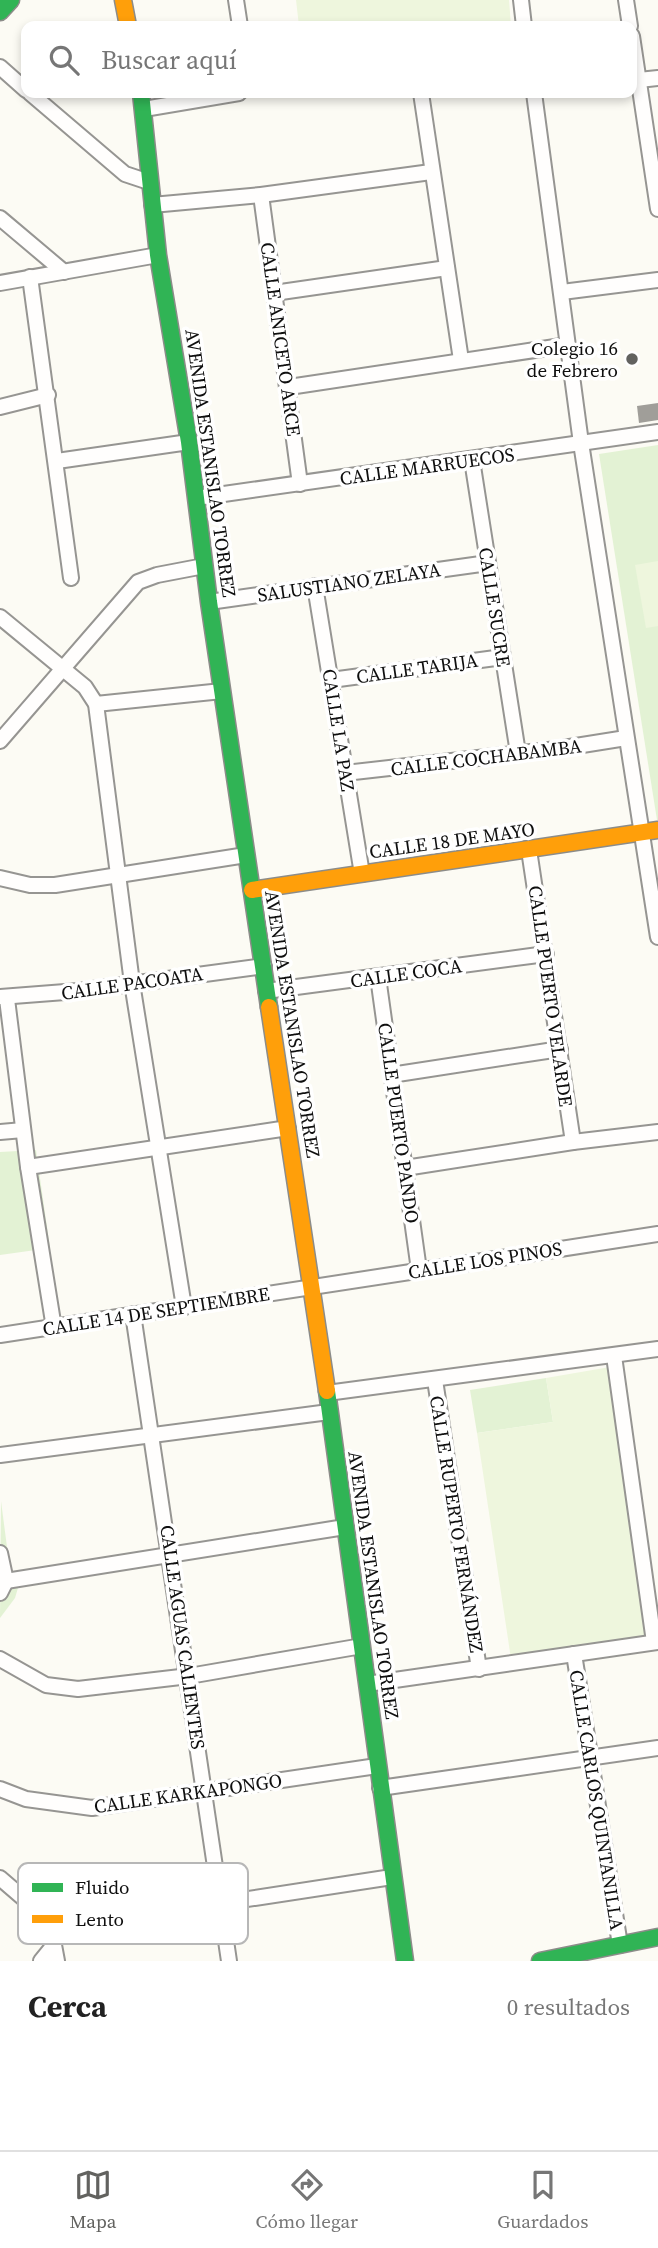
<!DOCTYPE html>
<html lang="es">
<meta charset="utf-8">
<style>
body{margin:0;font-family:"Source Serif 4",serif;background:#f2f2f2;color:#222}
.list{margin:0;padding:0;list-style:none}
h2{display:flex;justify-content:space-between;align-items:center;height:91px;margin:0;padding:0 28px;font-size:30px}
h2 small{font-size:23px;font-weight:400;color:#767676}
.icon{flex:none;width:38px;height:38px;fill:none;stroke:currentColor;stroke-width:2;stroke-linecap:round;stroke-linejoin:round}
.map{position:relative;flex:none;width:658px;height:1961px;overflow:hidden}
.search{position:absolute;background:#fff;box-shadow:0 4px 10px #0003;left:21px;right:21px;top:21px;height:77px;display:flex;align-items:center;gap:18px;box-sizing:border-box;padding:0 24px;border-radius:14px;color:#767676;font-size:26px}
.sheet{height:189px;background:#fff}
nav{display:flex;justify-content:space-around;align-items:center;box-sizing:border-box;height:98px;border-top:2px solid #e0e0e0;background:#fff;font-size:19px;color:#767676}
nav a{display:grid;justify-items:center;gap:4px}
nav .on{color:#62625f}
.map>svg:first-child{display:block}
</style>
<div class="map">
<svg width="658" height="1961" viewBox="0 0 658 1961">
<rect width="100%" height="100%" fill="#fcfbf4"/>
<!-- green -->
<g fill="#e3f2d4">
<polygon points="658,445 658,820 657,820 599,454"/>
<polygon points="36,1150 50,1248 0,1255 0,1152"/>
<polygon points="546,1378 553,1422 477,1433 470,1390"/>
<polygon points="1,1501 10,1570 20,1581 15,1598 0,1618"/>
</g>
<!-- pitch -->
<g fill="#eef6dd">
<polygon points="296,0 509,0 511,26 299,26"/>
<polygon points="658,561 658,626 646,628 635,565"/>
<polygon points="610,1367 628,1411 658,1613 658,1638 511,1659 477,1433 553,1422 546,1378"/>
</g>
<!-- building -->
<polygon fill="#a09e99" points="658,403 658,420 639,423 637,406"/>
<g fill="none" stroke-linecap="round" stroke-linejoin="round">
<!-- street casing -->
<g stroke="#969592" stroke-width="18">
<g id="street">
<polyline points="236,0 240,26"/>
<polyline points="521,0 524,26"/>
<polyline points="626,0 630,26"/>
<polyline points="632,36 658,209"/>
<polyline points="0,67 26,90"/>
<polyline points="639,80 658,78"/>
<polyline points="30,93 125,174 149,182"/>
<polyline points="421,93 461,360"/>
<polyline points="534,93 581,443 658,937"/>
<polyline points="144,109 239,93"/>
<polyline points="261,195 300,484"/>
<polyline points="152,205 261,195 431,172"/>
<polyline points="0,218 64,272"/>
<polyline points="30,277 71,578"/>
<polyline points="0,283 158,255"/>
<polyline points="562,292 658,280"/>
<polyline points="274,293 447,268"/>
<polyline points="289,387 568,345"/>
<polyline points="0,407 48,395"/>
<polyline points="472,460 518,753"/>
<polyline points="57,461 189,442"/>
<polyline points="196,498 658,432"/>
<polyline points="315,586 362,874"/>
<polyline points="209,602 488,563"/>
<polyline points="0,617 85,687 96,704 132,983 184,1307"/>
<polyline points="331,680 503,657"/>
<polyline points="96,704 222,691"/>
<polyline points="0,741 138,582 157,575 204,566"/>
<polyline points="345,773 557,749 626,738"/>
<polyline points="529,850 573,1142"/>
<polyline points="0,878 30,885 55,885 246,855"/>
<polyline points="378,977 419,1270"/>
<polyline points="266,991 546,954"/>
<polyline points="0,997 78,991 264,966"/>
<polyline points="7,999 28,1167 54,1328"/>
<polyline points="391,1075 560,1049"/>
<polyline points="0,1132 23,1130"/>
<polyline points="28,1167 288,1128"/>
<polyline points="405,1168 573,1142 658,1132"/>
<polyline points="133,1314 229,1961"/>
<polyline points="0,1335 658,1234"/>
<polyline points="614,1356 654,1642"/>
<polyline points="435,1380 479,1669"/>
<polyline points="327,1393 658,1349"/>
<polyline points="0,1455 329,1412"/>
<polyline points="0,1553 6,1581 0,1593"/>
<polyline points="6,1581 345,1527"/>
<polyline points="574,1654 620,1945"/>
<polyline points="0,1659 46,1685 78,1689 189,1676 362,1646"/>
<polyline points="367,1684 658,1642"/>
<polyline points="380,1788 658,1748"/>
<polyline points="0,1789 26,1799 92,1808 377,1766"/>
<polyline points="0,1878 58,1928"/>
<polyline points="58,1928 392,1877"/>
<polyline points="41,1961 54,1945"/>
<polyline points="57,1961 54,1945 58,1928"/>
</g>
</g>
<!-- fast casing -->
<g stroke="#8c8c89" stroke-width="19">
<g id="fast">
<polyline points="0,12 11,0"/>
<polyline points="141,93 158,255 189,442 209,602 269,1007"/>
<polyline points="327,1391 405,1961"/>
<polyline points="540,1961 658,1937"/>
</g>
</g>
<!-- slow casing -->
<g stroke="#8c8c89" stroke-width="19">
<g id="slow">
<polyline points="123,0 128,26"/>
<polyline points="252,890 658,830"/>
<polyline points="269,1007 327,1391"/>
</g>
</g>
<!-- street -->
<use href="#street" stroke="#fffefd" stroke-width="14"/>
<!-- fast -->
<use href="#fast" stroke="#30b455" stroke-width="16"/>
<!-- slow -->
<use href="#slow" stroke="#ff9f0a" stroke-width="16"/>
</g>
<!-- markers -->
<circle fill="#62625f" stroke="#fff" stroke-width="2.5" cx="632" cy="359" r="7"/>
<g text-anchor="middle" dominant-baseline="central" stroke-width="7" stroke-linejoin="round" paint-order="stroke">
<!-- street labels -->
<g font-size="19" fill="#0f0f0f" stroke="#fff">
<text transform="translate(281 339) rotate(82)">CALLE ANICETO ARCE</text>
<text transform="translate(211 463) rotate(82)">AVENIDA ESTANISLAO TORREZ</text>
<text transform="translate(427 466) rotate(-8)">CALLE MARRUECOS</text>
<text transform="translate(349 582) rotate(-8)">SALUSTIANO ZELAYA</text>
<text transform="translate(495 607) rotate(81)">CALLE SUCRE</text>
<text transform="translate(417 668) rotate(-8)">CALLE TARIJA</text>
<text transform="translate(339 730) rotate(81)">CALLE LA PAZ</text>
<text transform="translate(486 757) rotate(-7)">CALLE COCHABAMBA</text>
<text transform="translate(452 840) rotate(-8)">CALLE 18 DE MAYO</text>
<text transform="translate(406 973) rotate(-8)">CALLE COCA</text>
<text transform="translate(132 983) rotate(-8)">CALLE PACOATA</text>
<text transform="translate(551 996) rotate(82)">CALLE PUERTO VELARDE</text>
<text transform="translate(293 1024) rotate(81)">AVENIDA ESTANISLAO TORREZ</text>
<text transform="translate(399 1123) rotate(82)">CALLE PUERTO PANDO</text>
<text transform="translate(485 1260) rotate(-9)">CALLE LOS PINOS</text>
<text transform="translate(156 1311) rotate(-9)">CALLE 14 DE SEPTIEMBRE</text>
<text transform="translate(457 1524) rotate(81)">CALLE RUPERTO FERNÁNDEZ</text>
<text transform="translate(374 1585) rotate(82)">AVENIDA ESTANISLAO TORREZ</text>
<text transform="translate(183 1637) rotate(82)">CALLE AGUAS CALIENTES</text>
<text transform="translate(188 1793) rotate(-8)">CALLE KARKAPONGO</text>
<text transform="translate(597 1800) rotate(81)">CALLE CARLOS QUINTANILLA</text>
</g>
<!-- poi labels -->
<g font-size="19" fill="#0f0f0f" stroke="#fff" text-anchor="end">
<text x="618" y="348">Colegio 16<tspan x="618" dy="22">de Febrero</tspan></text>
</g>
</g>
<!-- legend -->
<rect x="18" y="1863" width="230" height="81" rx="10" fill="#fff" stroke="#b7b7b7" stroke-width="2"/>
<rect x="32" y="1883" width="31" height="9" fill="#30b455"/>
<rect x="32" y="1915" width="31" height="8" fill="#ff9f0a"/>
<g font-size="19" fill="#0f0f0f">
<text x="75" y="1894">Fluido</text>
<text x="75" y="1926">Lento</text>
</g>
</svg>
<div class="search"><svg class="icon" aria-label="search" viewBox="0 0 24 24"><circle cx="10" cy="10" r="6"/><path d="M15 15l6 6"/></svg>Buscar aquí</div>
</div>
<section class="sheet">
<h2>Cerca<small>0 resultados</small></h2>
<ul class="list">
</ul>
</section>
<nav>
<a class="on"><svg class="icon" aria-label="map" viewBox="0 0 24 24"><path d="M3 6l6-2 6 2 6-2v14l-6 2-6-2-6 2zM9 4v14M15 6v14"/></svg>Mapa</a>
<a><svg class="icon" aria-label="directions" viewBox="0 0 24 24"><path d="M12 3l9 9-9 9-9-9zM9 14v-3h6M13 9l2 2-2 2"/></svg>Cómo llegar</a>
<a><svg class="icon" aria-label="saved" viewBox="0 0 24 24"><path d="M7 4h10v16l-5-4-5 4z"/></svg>Guardados</a>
</nav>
